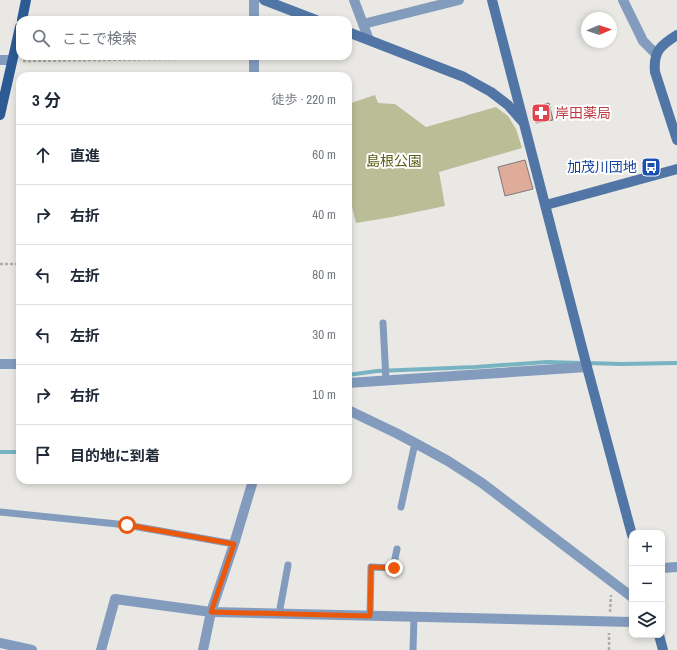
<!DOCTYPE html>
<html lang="ja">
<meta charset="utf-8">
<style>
body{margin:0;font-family:"Archivo Narrow","Noto Sans JP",sans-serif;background:#f6f6f7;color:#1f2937}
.controls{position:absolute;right:12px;bottom:12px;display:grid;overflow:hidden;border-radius:8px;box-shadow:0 2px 6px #0003}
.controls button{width:36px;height:36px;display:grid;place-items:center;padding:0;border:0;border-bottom:1px solid #e0e1e3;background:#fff;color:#1f2937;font:20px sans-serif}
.compass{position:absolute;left:581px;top:12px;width:36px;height:36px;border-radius:50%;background:#fff;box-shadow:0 2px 6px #0003;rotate:88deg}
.stop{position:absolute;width:12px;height:12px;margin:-9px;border:3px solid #ea580c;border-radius:50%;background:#fff}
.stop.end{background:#ea580c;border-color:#fff;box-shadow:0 1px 4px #0008}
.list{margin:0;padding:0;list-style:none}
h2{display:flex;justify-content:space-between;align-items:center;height:52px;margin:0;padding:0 16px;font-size:17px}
h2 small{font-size:13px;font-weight:400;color:#747a83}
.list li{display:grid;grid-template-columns:26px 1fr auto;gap:12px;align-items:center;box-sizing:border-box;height:60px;padding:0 16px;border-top:1px solid #e0e1e3}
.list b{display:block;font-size:15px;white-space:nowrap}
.list em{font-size:13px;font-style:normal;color:#747a83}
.icon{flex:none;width:22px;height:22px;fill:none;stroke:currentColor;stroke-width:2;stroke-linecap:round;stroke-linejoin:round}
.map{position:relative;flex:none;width:677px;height:650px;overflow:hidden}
.search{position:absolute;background:#fff;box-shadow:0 2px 6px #0003;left:16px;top:16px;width:336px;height:44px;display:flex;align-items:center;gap:10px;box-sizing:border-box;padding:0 14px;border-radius:12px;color:#747a83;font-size:15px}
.panel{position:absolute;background:#fff;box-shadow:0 2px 6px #0003;left:16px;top:72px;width:336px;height:412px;border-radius:12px}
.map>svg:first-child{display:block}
</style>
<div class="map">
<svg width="677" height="650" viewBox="0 0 677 650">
<rect width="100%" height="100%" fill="#e9e8e5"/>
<!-- green -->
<polygon fill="#b9be97" points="375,95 378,103 395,104 426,127 496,107 508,116 516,129 522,148 439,172 445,206 392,217 356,223 348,190 348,143 349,142 348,134 348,104"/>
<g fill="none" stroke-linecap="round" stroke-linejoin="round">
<!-- stream -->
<g stroke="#77b3c1" stroke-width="4">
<polyline points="587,363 621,364 677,363"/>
<polyline points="348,375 377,371 475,367 547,362 581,363"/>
<polyline points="0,452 20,452"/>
</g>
</g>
<!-- building -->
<g fill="#deac98" stroke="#7c7977">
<polygon points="549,103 553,120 536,123 533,107"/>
<polygon points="525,160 533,189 505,196 498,167"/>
</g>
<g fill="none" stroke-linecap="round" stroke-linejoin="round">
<!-- path -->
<g stroke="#adacaa" stroke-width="2.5" stroke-dasharray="3 2" stroke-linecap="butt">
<polyline points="23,61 244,58"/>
<polyline points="0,264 20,264"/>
<polyline points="610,612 611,595"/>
<polyline points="609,650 609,633"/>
</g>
<!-- lane -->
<g stroke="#839cbd" stroke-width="7">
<polyline points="383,323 386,380"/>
<polyline points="401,507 415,443"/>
<polyline points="0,512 127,525 234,544"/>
<polyline points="279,614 288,565"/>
<polyline points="370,616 371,567 393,568 397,549"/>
<polyline points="413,650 414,617"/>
</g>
<!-- street -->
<g stroke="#839cbd" stroke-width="10">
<polyline points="254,0 254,20"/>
<polyline points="354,0 369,40"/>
<polyline points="623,0 643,41 656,54"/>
<polyline points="363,24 459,0"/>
<polyline points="0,60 12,60"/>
<polyline points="254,76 254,56"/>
<polyline points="0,364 20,364"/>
<polyline points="348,383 587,367"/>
<polyline points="348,410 396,433 415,443 448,461 482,483 632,597"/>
<polyline points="662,568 677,567"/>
<polyline points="0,643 32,650"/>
<polyline points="101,650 115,599 211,612 632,622"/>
<polyline points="203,650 211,612 234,544 252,484 252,480"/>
</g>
<!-- secondary -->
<g stroke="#5176a5" stroke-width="10">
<polyline points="264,0 316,20"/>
<polyline points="492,0 587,367 632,535"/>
<polyline points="348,32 464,77 491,92 508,105 522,121"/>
<path d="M677 35C661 45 653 51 655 72L677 140"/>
<polyline points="546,205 677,169"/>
<polyline points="659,635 663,650"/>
</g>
<!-- primary -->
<g stroke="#2c5b94" stroke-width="10">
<polyline points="22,20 26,0"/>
<polyline points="0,115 20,27"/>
</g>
</g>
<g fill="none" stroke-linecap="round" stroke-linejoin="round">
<!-- route -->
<polyline stroke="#ea580c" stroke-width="5" points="127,525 234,544 211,612 370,616 371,567 394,568"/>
</g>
<!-- icons -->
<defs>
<g id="pharmacy-square" transform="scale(1)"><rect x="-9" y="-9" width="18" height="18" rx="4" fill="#e0444e" stroke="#fff"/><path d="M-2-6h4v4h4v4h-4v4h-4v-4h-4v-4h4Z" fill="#fff"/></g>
<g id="bus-square" transform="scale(1)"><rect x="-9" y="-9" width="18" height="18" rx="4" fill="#1a4fb4" stroke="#fff"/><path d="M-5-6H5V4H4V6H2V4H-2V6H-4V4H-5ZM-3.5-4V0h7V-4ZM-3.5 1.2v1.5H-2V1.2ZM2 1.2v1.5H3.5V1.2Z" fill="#fff"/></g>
</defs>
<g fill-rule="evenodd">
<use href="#pharmacy-square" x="541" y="113"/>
<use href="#bus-square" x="651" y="167"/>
</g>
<g text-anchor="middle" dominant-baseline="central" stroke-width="4" stroke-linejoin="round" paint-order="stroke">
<!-- health labels -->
<g font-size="14" fill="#be3a42" stroke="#fff" text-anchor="start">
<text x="555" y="113">岸田薬局</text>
</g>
<!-- park labels -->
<g font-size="14" fill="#575d12" stroke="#fff">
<text x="394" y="161">島根公園</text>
</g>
<!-- transit labels -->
<g font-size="14" fill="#164399" stroke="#fff" text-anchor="end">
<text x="637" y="167">加茂川団地</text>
</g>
</g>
</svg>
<div class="controls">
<button>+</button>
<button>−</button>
<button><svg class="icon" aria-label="layers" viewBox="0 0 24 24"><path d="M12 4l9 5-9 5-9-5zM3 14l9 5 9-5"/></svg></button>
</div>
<svg class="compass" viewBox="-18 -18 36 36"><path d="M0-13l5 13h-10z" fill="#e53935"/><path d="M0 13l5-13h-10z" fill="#747a83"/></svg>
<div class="stop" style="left:127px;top:525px"></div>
<div class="stop end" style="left:394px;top:568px"></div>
<div class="search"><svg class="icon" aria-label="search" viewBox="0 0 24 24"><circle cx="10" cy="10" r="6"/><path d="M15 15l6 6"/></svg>ここで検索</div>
<section class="panel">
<h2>3 分<small>徒歩 · 220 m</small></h2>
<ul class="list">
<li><svg class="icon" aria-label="ahead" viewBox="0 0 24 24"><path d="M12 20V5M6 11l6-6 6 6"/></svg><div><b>直進</b></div><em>60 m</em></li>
<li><svg class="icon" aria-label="right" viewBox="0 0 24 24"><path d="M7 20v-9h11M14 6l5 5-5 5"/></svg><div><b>右折</b></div><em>40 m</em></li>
<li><svg class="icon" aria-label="left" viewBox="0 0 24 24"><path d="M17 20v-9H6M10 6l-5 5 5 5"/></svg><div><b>左折</b></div><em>80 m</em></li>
<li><svg class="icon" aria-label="left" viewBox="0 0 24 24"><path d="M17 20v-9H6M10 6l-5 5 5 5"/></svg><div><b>左折</b></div><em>30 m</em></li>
<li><svg class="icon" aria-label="right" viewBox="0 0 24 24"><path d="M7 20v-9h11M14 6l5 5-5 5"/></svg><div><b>右折</b></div><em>10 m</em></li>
<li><svg class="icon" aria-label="arrive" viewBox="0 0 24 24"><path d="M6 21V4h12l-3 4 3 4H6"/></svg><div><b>目的地に到着</b></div></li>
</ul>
</section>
</div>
